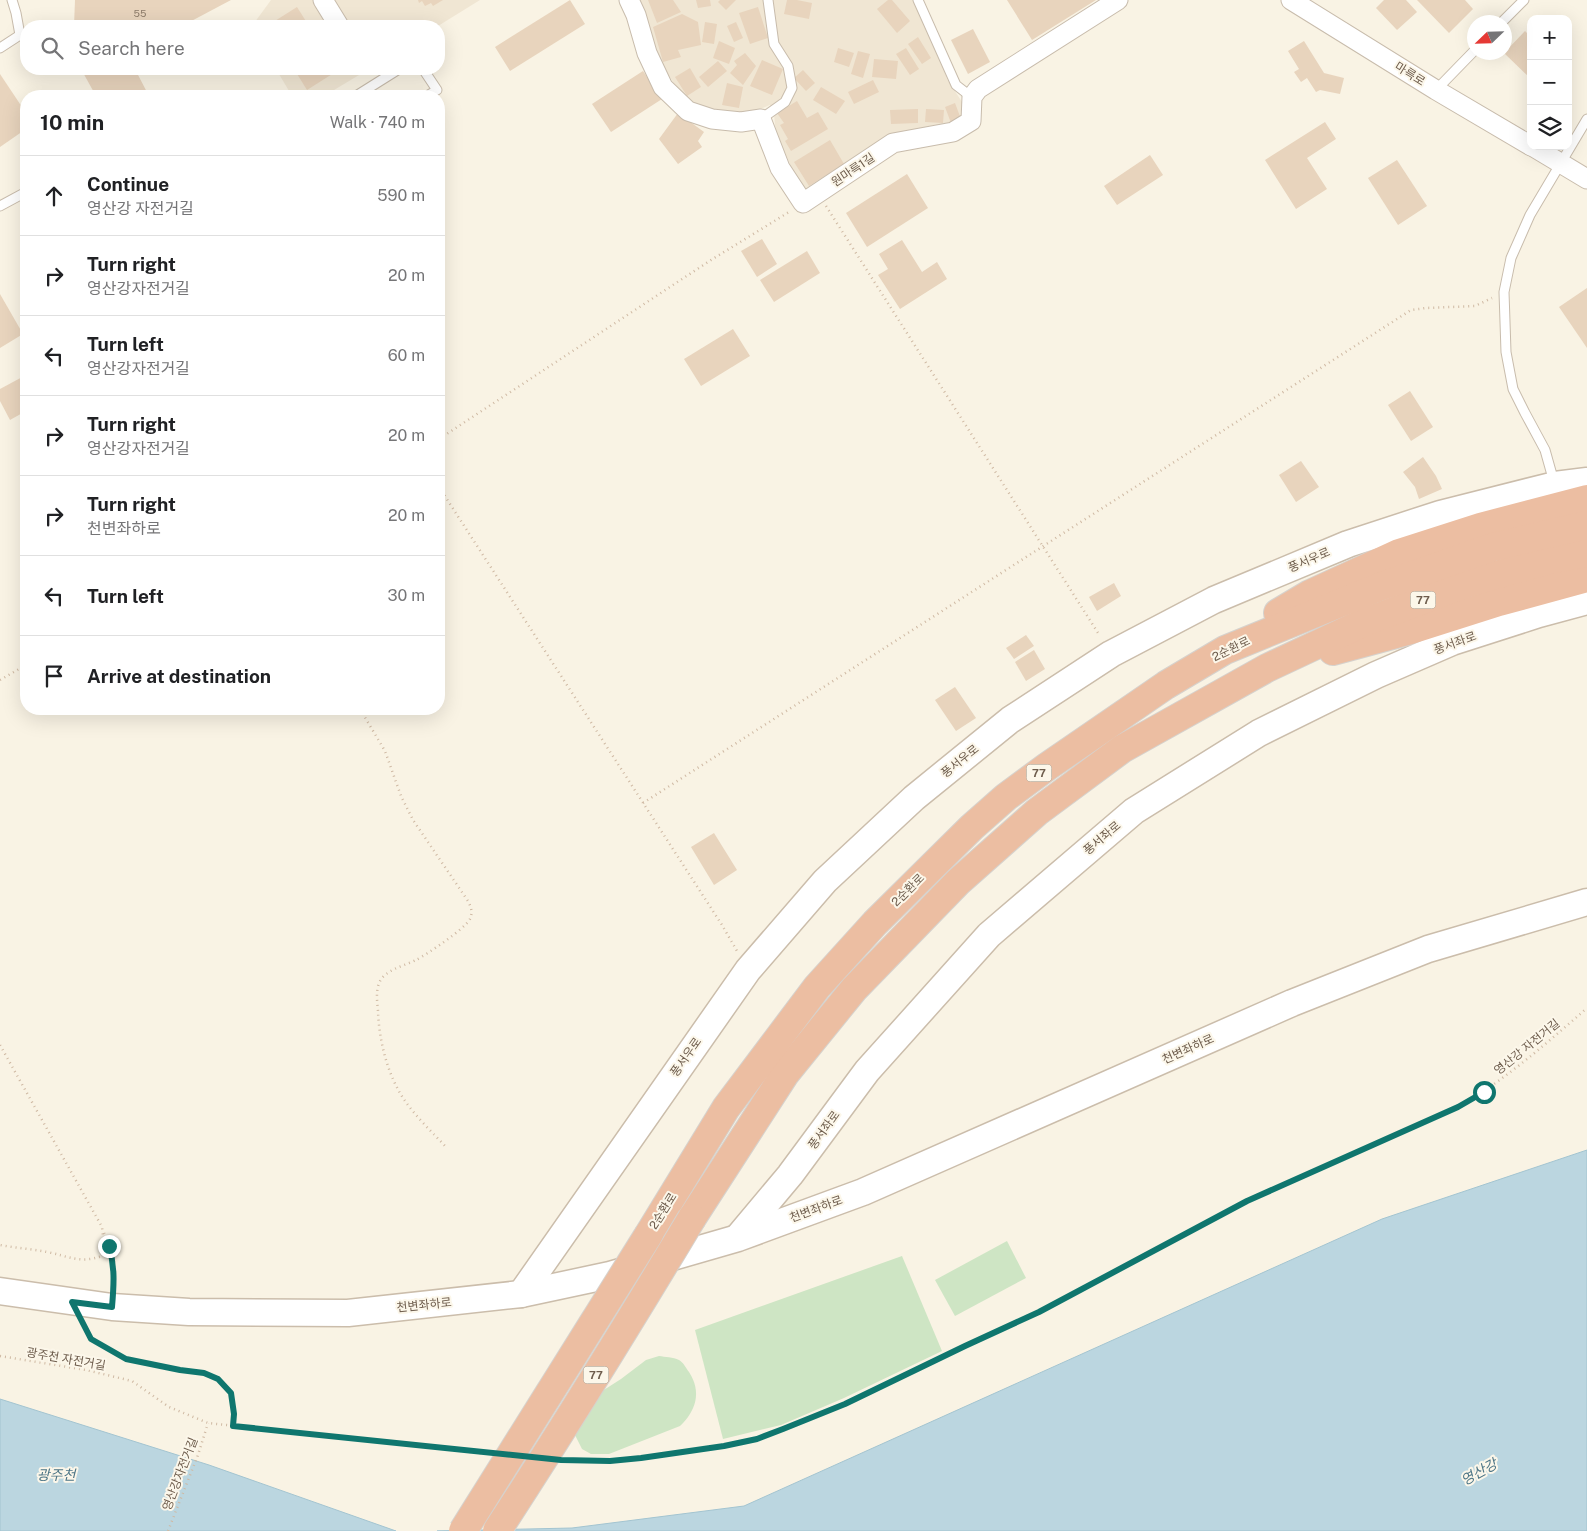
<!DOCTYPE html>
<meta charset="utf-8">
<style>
body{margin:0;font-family:"Public Sans","Noto Sans KR",sans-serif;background:#f6f6f6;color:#202124}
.controls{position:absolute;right:15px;top:15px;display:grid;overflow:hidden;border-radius:10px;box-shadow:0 5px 20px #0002}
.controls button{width:45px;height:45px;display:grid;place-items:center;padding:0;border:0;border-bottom:1px solid #e0e0e0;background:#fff;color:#202124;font:25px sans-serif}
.compass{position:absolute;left:1467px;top:15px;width:45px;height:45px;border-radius:50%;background:#fff;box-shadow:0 5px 20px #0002;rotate:247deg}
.stop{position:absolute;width:15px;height:15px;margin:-11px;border:4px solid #0f766e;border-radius:50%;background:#fff}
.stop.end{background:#0f766e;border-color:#fff;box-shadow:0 1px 5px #0008}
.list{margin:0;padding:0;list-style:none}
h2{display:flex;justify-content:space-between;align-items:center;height:65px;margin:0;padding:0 20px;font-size:21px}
h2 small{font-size:16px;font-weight:400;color:#757577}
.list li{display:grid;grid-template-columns:32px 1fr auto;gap:15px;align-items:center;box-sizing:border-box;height:80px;padding:0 20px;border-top:1px solid #e0e0e0}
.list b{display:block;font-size:19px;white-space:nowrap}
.list p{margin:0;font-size:16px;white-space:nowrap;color:#757577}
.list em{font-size:16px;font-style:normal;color:#757577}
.icon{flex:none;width:28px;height:28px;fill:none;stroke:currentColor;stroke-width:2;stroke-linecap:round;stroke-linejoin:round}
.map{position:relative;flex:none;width:1587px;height:1531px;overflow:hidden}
.search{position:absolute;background:#fff;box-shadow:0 5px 20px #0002;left:20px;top:20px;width:425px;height:55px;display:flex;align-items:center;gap:12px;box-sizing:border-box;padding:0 18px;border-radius:20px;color:#757577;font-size:19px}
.panel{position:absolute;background:#fff;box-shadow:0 5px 20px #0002;left:20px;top:90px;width:425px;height:625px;border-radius:20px}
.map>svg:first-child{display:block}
</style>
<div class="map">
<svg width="1587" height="1531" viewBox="0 0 1587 1531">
<rect width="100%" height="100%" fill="#f9f3e4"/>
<!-- residential -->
<g fill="#f0e6d3">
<polygon points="271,0 480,0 438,26 252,26"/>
<polygon points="639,0 915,0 941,60 947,79 964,105 966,119 806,193 794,173 776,133 774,115 770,105 751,113 718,115 684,99 661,63"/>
<polygon points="276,69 369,69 324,96 292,96"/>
</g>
<!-- green -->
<g fill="#cee5c4">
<polygon points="1007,1241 1026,1278 955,1316 935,1280"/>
<polygon points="902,1256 942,1351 844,1398 781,1425 723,1439 695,1330"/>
<path d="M659 1356C665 1357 673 1357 679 1360 683 1362 686 1368 689 1372 702 1392 696 1411 680 1426L609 1454H591L582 1449 571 1427 596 1395 621 1379 646 1360Z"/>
</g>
<!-- water -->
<g fill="#bbd6e0" stroke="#a3c4d0">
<polygon points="1587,1150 1587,1531 437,1531 572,1528 744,1506 1382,1219"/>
<polygon points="0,1399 209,1465 396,1531 0,1531"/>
</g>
<!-- building -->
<g fill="#e8d4bd">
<polygon points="75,0 231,0 182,26 74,26"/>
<polygon points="418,0 443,0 433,6 431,3 425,6 422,1 419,3"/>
<polygon points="570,0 585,24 510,71 495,47"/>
<polygon points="648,0 673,0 681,12 657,23"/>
<polygon points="696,0 710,0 711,6 698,8"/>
<polygon points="720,0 736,0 726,10 718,2"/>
<polygon points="787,0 797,0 812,3 809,19 784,14"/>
<polygon points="888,0 892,0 910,21 897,33 877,9"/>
<polygon points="1007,0 1096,0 1032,40"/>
<polygon points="1384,0 1406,0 1417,12 1397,30 1376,8"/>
<polygon points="1417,0 1465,0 1473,9 1449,33"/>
<polygon points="297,7 309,26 267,26"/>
<polygon points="758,7 768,38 750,44 739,13"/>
<polygon points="682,14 698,22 701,45 678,50 681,57 663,62 653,27"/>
<polygon points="705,22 717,24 714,44 702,42"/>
<polygon points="736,22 743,38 734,42 727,26"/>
<polygon points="973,29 990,62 968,74 951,40"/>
<polygon points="1525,31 1531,37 1531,79 1504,53"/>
<polygon points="918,37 931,58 922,64 908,44"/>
<polygon points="719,41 735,48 729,64 713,58"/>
<polygon points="1304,41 1324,73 1344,78 1340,94 1320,90 1316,92 1307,78 1301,82 1294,72 1299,69 1288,51"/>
<polygon points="838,48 854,53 849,67 834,62"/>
<polygon points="906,48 919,69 910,75 896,54"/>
<polygon points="858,51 870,54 863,78 851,74"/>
<polygon points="745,53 756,66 743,85 730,73 737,65 734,61"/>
<polygon points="874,59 898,61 896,79 872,77"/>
<polygon points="762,60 783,69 772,95 750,86"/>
<polygon points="718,61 727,71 708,87 699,77"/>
<polygon points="690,68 701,87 687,96 675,77"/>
<polygon points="81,69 144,69 137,73 149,96 96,96"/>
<polygon points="294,69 336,69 337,71 307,90"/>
<polygon points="803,70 815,83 806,91 794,78"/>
<polygon points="643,71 662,99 611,132 592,104"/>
<polygon points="0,74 26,113 26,129 0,147"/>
<polygon points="873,80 879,92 854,104 848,92"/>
<polygon points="727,83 743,87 739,108 722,105"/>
<polygon points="821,87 845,101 836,114 813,100"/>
<polygon points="797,101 807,118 818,112 828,129 791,151 785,141 788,139 780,125 784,123 777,113"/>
<polygon points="955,103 961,119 951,123 945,107"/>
<polygon points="918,109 918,123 891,124 890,110"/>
<polygon points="926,109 944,110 943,123 925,122"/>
<polygon points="678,113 704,132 698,141 702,147 678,164 659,139"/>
<polygon points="1325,122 1336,139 1307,158 1327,189 1296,209 1265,160"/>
<polygon points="830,140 844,164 809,186 794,162"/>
<polygon points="1150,155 1163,175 1117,205 1104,186"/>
<polygon points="1397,160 1427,206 1398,225 1368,178"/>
<polygon points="907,174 928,208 867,247 846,213"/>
<polygon points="762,239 777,264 757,277 741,251"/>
<polygon points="902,240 922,272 937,262 947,279 900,309 878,275 888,269 879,254"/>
<polygon points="807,251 820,273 774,302 760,280"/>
<polygon points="1587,288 1587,348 1559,307"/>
<polygon points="0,294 23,334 0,348"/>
<polygon points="733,329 750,356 701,386 684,359"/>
<polygon points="26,375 26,411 10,420 0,401 0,389"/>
<polygon points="1410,391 1433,427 1411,441 1388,405"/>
<polygon points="1423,457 1436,476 1442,489 1419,499 1415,487 1403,472"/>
<polygon points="1301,461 1319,487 1296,502 1279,475"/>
<polygon points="1114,583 1121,596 1097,611 1089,597"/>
<polygon points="1026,635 1034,646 1014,659 1006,648"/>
<polygon points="1034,650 1045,669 1026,681 1015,662"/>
<polygon points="955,687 976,718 956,731 935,700"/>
<polygon points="714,833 737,870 714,885 691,847"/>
</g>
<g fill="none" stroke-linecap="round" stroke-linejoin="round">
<!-- lane casing -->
<g stroke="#c8bcac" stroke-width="11">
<g id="lane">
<polyline points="918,0 956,85 965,92 972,97"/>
<polyline points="1502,22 1524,0"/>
<polyline points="0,48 20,35 16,13 12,0"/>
<polyline points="423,69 437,90 427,96"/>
<polyline points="1436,90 1474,51"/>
<polyline points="356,96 399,69"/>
<polyline points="761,119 785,102 792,88 788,66 774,44 768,0"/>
<polyline points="0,206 26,192"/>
<polyline points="1554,482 1545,450 1525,413 1513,389 1506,352 1504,292 1511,258 1530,215 1587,119"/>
</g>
</g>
<!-- street casing -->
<g stroke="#c8bcac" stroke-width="21">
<g id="street">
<polyline points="323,0 339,26"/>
<polyline points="629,0 636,15 647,53 663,87 688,111 712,119 741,122 761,119 780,168 803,203 893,143 953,132 971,121 972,97 978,89 1118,0"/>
<polyline points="1291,0 1436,90 1531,146"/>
<polyline points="1532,146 1587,179"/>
</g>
</g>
<!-- secondary casing -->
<g stroke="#cbbdab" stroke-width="29">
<g id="secondary">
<polyline points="738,1237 790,1175 867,1071 989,935 1134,811 1259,733 1376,675 1452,642 1539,614 1587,601"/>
<polyline points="0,1291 112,1307 189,1312 348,1313 521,1294 610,1275 738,1238 863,1192 1292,1003 1428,949 1587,902"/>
<polyline points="521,1294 748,970 825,881 914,798 1010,720 1111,654 1214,600 1348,544 1440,514 1555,485 1587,481"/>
</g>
</g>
<!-- highway casing -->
<g stroke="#d6d2cd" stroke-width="30">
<g id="highway">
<polyline points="1278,613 1310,594 1399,553 1480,527 1587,499"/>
<polyline points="1333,651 1411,630 1499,602 1587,578"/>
<polyline points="692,1218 785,1074 854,989 958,882 1037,812 1122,749 1267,668 1365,622 1468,583 1549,560 1587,553"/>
<polyline points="649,1234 726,1108 817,987 875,923 972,827 1006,797 1048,766 1166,685 1225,650 1379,587 1493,547 1587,525"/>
</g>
</g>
<!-- path -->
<g stroke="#cfb9a3" stroke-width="2.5" stroke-dasharray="1 4" stroke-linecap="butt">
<polyline points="826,206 1100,636"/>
<polyline points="439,439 711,260 789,212"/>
<polyline points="439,487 722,925 737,951"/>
<polyline points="0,680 26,665"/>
<path d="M360 709 385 751 401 796 413 820 468 901C471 907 473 912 470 919 466 928 426 955 416 960 404 966 391 968 382 978 375 987 377 1000 378 1011 379 1040 387 1073 403 1098 415 1116 431 1131 446 1147"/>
<polyline points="643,803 1411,310 1426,308 1475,306 1492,298"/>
<path d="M0 1045 102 1227 104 1245 102 1256C80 1264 68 1256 47 1252 32 1249 16 1248 0 1245"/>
<polyline points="104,1233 114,1262 114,1286"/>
<polyline points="83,1322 91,1339 126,1359 180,1370 204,1373 218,1379 231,1393 235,1415 233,1426"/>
<polyline points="0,1356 86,1370 132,1381 169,1407 208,1423 488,1454"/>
<path d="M568 1460 609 1461 641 1458 724 1446 757 1439 783 1429 845 1404 965 1346 1039 1312 1247 1201 1458 1107C1505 1080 1546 1044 1587 1008"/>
<polyline points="168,1531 198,1455 208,1423"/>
</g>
<!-- lane -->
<use href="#lane" stroke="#fff" stroke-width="9"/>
<!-- street -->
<use href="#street" stroke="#fff" stroke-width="19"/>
<!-- secondary -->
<use href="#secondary" stroke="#fff" stroke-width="26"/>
<!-- highway -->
<use href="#highway" stroke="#ecbea2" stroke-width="28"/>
<!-- highway-bridge casing -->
<g stroke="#d6d2cd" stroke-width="30" stroke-linecap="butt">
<g id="highway-bridge">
<polyline points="463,1531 649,1234"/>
<path d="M497 1531C564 1428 629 1323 692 1218"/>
</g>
</g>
<!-- highway-bridge -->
<use href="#highway-bridge" stroke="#ecbea2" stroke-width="28"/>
</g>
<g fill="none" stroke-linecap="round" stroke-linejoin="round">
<!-- route -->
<path stroke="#0f766e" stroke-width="6" d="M109 1246C115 1267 114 1284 112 1307L72 1302 91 1339 126 1359 180 1370 204 1373 218 1379 231 1393 234 1414 233 1426 561 1460 610 1461 641 1458 724 1446 757 1439 783 1429 845 1404 965 1346 1039 1312 1247 1201 1458 1107 1484 1092"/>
</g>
<g text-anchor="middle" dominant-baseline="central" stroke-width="4" stroke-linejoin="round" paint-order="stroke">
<!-- number labels -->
<g font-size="10" fill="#8c7b69">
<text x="140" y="13">55</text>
</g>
<!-- shield labels -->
<g fill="#fcf7ea" stroke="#998b7c" stroke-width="1">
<rect x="1410.5" y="591.5" width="25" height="17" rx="4"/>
<rect x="1026.5" y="764.5" width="25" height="17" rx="4"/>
<rect x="583.5" y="1366.5" width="25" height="17" rx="4"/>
</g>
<g font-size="11" font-weight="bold" fill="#6e5d4d">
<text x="1423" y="600">77</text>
<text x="1039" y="773">77</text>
<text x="596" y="1375">77</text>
</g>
<!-- street labels -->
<g font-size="12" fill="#6e5d4d" stroke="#fcf7ea">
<text transform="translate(1410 74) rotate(32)">마륵로</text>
<text transform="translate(853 170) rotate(-34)">원마륵1길</text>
<text transform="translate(1309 560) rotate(-23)">풍서우로</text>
<text transform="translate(1455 643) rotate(-20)">풍서좌로</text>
<text transform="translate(1231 649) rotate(-26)">2순환로</text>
<text transform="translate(960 761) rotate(-39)">풍서우로</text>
<text transform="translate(1102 838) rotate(-40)">풍서좌로</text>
<text transform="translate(908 890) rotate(-45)">2순환로</text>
<text transform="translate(1527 1047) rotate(-39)">영산강 자전거길</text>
<text transform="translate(1188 1049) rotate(-24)">천변좌하로</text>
<text transform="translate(686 1057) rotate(-55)">풍서우로</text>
<text transform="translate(824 1130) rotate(-54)">풍서좌로</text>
<text transform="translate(816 1209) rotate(-20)">천변좌하로</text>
<text transform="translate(663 1211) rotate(-58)">2순환로</text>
<text transform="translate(424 1305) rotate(-6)">천변좌하로</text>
<text transform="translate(66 1359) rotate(10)">광주천 자전거길</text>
<text transform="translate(180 1474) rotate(-69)">영산강자전거길</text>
</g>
<!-- water labels -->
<g font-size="14" font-style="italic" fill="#4c7586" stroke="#fcf7ea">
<text transform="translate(1479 1472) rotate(-29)">영산강</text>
<text x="56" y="1475">광주천</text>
</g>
</g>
</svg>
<div class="controls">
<button>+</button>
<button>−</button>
<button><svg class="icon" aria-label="layers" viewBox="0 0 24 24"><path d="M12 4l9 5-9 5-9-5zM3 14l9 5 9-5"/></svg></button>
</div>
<svg class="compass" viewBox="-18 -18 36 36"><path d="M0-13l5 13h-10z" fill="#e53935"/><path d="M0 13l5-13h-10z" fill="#757577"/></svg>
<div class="stop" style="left:1484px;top:1092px"></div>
<div class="stop end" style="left:109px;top:1246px"></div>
<div class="search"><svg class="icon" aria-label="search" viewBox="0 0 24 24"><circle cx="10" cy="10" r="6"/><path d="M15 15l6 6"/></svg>Search here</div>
<section class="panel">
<h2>10 min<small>Walk · 740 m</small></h2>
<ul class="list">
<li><svg class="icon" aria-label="ahead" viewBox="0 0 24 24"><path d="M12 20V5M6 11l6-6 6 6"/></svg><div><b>Continue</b><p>영산강 자전거길</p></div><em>590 m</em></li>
<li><svg class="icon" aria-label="right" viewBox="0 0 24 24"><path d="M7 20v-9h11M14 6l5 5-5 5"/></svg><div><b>Turn right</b><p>영산강자전거길</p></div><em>20 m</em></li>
<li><svg class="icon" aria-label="left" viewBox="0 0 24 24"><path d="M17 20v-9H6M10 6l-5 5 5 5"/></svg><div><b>Turn left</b><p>영산강자전거길</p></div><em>60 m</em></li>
<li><svg class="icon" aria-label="right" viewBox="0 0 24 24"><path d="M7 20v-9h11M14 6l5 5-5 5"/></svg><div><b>Turn right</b><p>영산강자전거길</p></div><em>20 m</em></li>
<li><svg class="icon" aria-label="right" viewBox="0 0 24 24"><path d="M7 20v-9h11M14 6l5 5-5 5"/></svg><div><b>Turn right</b><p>천변좌하로</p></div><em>20 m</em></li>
<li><svg class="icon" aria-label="left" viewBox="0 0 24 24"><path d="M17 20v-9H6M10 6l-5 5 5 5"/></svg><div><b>Turn left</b></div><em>30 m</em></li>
<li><svg class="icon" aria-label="arrive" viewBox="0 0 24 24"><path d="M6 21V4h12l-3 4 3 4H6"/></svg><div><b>Arrive at destination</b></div></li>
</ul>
</section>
</div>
